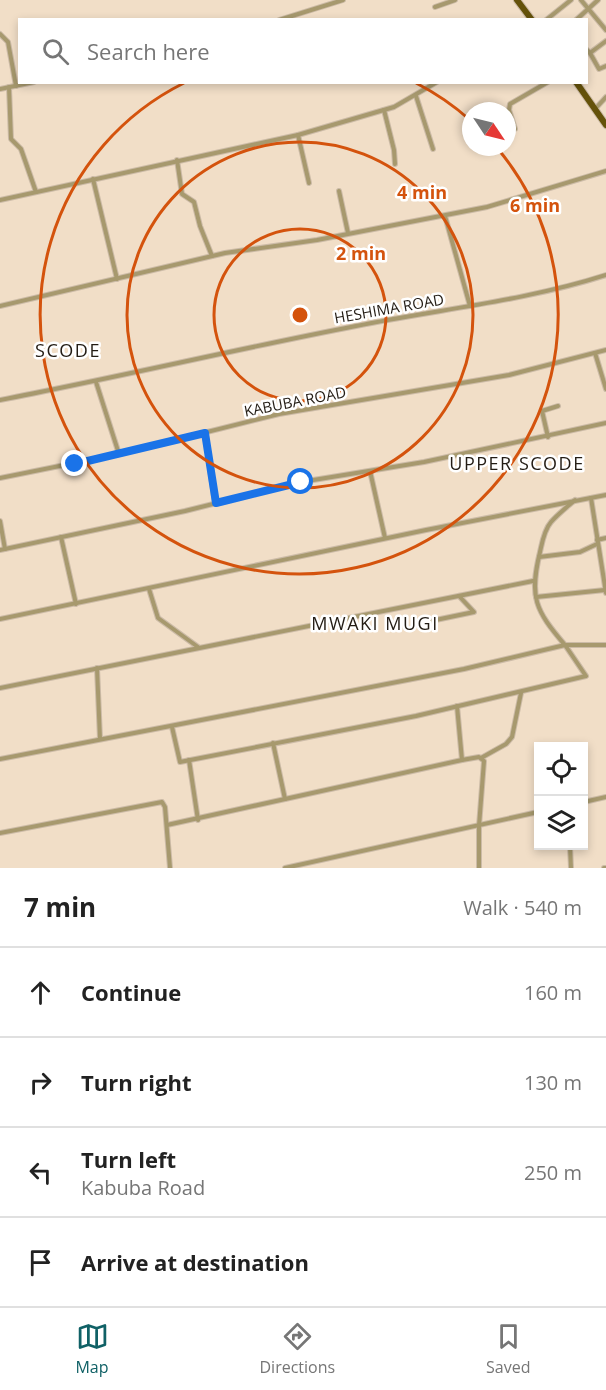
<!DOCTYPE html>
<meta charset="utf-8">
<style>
body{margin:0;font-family:"Open Sans",sans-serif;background:#f6f6f6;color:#222}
.controls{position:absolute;right:18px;bottom:18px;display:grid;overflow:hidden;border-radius:0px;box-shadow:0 3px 9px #0003}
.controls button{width:54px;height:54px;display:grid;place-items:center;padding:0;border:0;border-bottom:2px solid #e0e0e0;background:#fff;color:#222;font:30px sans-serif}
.compass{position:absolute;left:462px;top:102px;width:54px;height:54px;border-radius:50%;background:#fff;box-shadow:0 3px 9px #0003;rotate:125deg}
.stop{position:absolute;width:18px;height:18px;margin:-14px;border:4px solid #1a73e8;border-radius:50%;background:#fff}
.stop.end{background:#1a73e8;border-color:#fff;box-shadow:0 2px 6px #0008}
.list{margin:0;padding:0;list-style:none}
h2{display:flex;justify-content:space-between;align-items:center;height:78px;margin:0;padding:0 24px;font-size:26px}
h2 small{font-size:20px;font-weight:400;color:#767676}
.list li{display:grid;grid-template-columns:39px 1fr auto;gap:18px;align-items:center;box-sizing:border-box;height:90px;padding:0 24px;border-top:2px solid #e0e0e0}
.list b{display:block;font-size:22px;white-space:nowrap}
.list p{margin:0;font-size:20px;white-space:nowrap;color:#767676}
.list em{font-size:20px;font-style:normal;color:#767676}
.icon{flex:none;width:33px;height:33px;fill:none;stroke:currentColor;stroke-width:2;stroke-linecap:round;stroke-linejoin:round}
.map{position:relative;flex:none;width:606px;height:868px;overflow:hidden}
.search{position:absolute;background:#fff;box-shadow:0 3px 9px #0003;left:18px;right:18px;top:18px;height:66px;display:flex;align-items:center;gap:15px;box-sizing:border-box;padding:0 21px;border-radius:0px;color:#767676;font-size:22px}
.sheet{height:438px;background:#fff}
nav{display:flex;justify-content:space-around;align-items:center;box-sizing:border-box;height:84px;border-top:2px solid #e0e0e0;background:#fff;font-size:16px;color:#767676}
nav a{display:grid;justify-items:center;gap:3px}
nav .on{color:#106166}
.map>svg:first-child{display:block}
</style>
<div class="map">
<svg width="606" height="868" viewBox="0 0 606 868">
<rect width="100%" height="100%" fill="#f1dec7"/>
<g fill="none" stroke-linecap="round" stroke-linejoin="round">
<!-- minor casing -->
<g stroke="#ccbba7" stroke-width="6">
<g id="minor">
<polyline points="581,0 606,30"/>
<polyline points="435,7 455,0"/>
<polyline points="279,20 343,0"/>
<polyline points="546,20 571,0"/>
<polyline points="576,20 598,0"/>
<polyline points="0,34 8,42 16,86"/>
<polyline points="586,49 590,53 606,41"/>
<polyline points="590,53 599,69 606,66"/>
<polyline points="9,87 11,139 21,149 36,192"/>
<polyline points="0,89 34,82"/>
<polyline points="416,96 433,149"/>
<polyline points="595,109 606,97"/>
<polyline points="384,110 394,150 395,164"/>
<polyline points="515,129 509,110 510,104 548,82"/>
<polyline points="298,135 309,183"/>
<polyline points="177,160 182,194 194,202 200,226 212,256"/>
<polyline points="93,179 117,279"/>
<polyline points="339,191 348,233"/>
<polyline points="0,200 298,135 394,107 437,82"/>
<polyline points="445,216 470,306"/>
<polyline points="0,306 225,253 317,240 487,207 606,171"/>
<polyline points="595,353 606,389"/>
<polyline points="96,382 119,454"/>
<path d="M0 400C119 377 237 349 356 326 440 309 525 301 606 275"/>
<polyline points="205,433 215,503"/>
<polyline points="548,437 542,411 558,406"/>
<polyline points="370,471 385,538"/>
<polyline points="0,478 119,454 279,414 509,375 606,350"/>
<polyline points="591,498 606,593"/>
<path d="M575 500C567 507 558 514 551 522 544 530 542 543 540 552 529 597 535 610 565 645H606"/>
<polyline points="0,521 5,549"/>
<polyline points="61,537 76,604"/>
<polyline points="597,540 606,538"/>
<polyline points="0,550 185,511 301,482 424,462 606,423"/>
<polyline points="539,557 580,552 597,544"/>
<polyline points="149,589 158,618 198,647"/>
<polyline points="536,597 605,590"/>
<polyline points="0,619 426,530 606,495"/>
<polyline points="426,622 474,612 459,596"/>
<polyline points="97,668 100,739"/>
<polyline points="0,688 533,581"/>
<polyline points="457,706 462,760 479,757 484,761 479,826 479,868"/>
<polyline points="273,743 285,799"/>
<polyline points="481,758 506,744 512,737 521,693"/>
<polyline points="0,759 464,669 565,645 586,676 416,716 180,762 172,727"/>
<polyline points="189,760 198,820"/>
<polyline points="584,802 606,797"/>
<polyline points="167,825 462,760"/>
<polyline points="0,833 162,802 165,807 170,868"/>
<polyline points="570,846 571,868"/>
<polyline points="285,868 538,812"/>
<polyline points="604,868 606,868"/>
</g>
</g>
<!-- trunk casing -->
<g stroke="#ccbba7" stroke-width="8">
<g id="trunk">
<polyline points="517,0 532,20"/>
<polyline points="576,82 606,125"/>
</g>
</g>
<!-- minor -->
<use href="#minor" stroke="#a7996e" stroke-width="4"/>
<!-- trunk -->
<use href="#trunk" stroke="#65520a" stroke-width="6"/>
</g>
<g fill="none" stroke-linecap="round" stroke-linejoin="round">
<!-- route -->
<polyline stroke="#1a73e8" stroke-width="8" points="75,464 205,433 216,503 301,482"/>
</g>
<!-- distance rings -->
<g fill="none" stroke="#d4530d" stroke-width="3">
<circle cx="300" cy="315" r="86"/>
<circle cx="300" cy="315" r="173"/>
<path d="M416 83A259 259 0 0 1 470 120M498 149A259 259 0 1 1 184 83"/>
</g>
<g text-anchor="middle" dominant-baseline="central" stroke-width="5" stroke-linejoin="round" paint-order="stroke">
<!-- street labels -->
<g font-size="15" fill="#231c14" stroke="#fff">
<text transform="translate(389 308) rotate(-10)">HESHIMA ROAD</text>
<text transform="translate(295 401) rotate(-11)">KABUBA ROAD</text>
</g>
<!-- quarter labels -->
<g font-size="18" letter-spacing="1.5" fill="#231c14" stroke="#fff">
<text x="68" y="350">SCODE</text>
<text x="517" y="463">UPPER SCODE</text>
<text x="375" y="623">MWAKI MUGI</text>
</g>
</g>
<circle cx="300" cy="315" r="9" fill="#d4530d" stroke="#fff" stroke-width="3"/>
<g font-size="18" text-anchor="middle" font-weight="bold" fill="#d4530d" stroke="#fff" stroke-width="5" stroke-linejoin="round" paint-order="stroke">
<text x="422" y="199">4 min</text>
<text x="535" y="212">6 min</text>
<text x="361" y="260">2 min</text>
</g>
</svg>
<div class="controls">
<button><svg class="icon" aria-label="locate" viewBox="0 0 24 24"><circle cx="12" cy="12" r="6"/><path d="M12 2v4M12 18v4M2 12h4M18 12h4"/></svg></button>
<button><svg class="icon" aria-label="layers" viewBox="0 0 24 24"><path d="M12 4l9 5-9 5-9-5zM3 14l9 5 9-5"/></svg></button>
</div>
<svg class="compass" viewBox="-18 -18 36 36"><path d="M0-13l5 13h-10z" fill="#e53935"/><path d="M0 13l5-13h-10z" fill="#767676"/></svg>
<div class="stop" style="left:301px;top:482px"></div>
<div class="stop end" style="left:75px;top:464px"></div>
<div class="search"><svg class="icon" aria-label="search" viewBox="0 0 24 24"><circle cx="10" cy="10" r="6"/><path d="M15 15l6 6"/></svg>Search here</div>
</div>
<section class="sheet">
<h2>7 min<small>Walk · 540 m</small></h2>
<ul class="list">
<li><svg class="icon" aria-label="ahead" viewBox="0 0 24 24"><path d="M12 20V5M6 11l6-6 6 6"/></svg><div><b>Continue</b></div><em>160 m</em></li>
<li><svg class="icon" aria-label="right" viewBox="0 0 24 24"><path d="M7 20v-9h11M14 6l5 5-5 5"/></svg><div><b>Turn right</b></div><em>130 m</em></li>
<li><svg class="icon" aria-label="left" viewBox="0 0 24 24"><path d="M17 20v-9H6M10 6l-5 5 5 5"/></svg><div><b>Turn left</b><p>Kabuba Road</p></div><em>250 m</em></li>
<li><svg class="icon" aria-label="arrive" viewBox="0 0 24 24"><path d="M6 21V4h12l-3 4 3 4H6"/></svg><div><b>Arrive at destination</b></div></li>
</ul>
</section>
<nav>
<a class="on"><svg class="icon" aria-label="map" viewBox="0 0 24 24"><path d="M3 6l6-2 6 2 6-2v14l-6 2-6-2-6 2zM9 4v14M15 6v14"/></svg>Map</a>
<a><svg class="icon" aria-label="directions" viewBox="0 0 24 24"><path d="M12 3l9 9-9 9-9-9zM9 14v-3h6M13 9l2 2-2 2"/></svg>Directions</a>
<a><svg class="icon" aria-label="saved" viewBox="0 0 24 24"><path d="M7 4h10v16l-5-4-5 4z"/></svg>Saved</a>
</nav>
